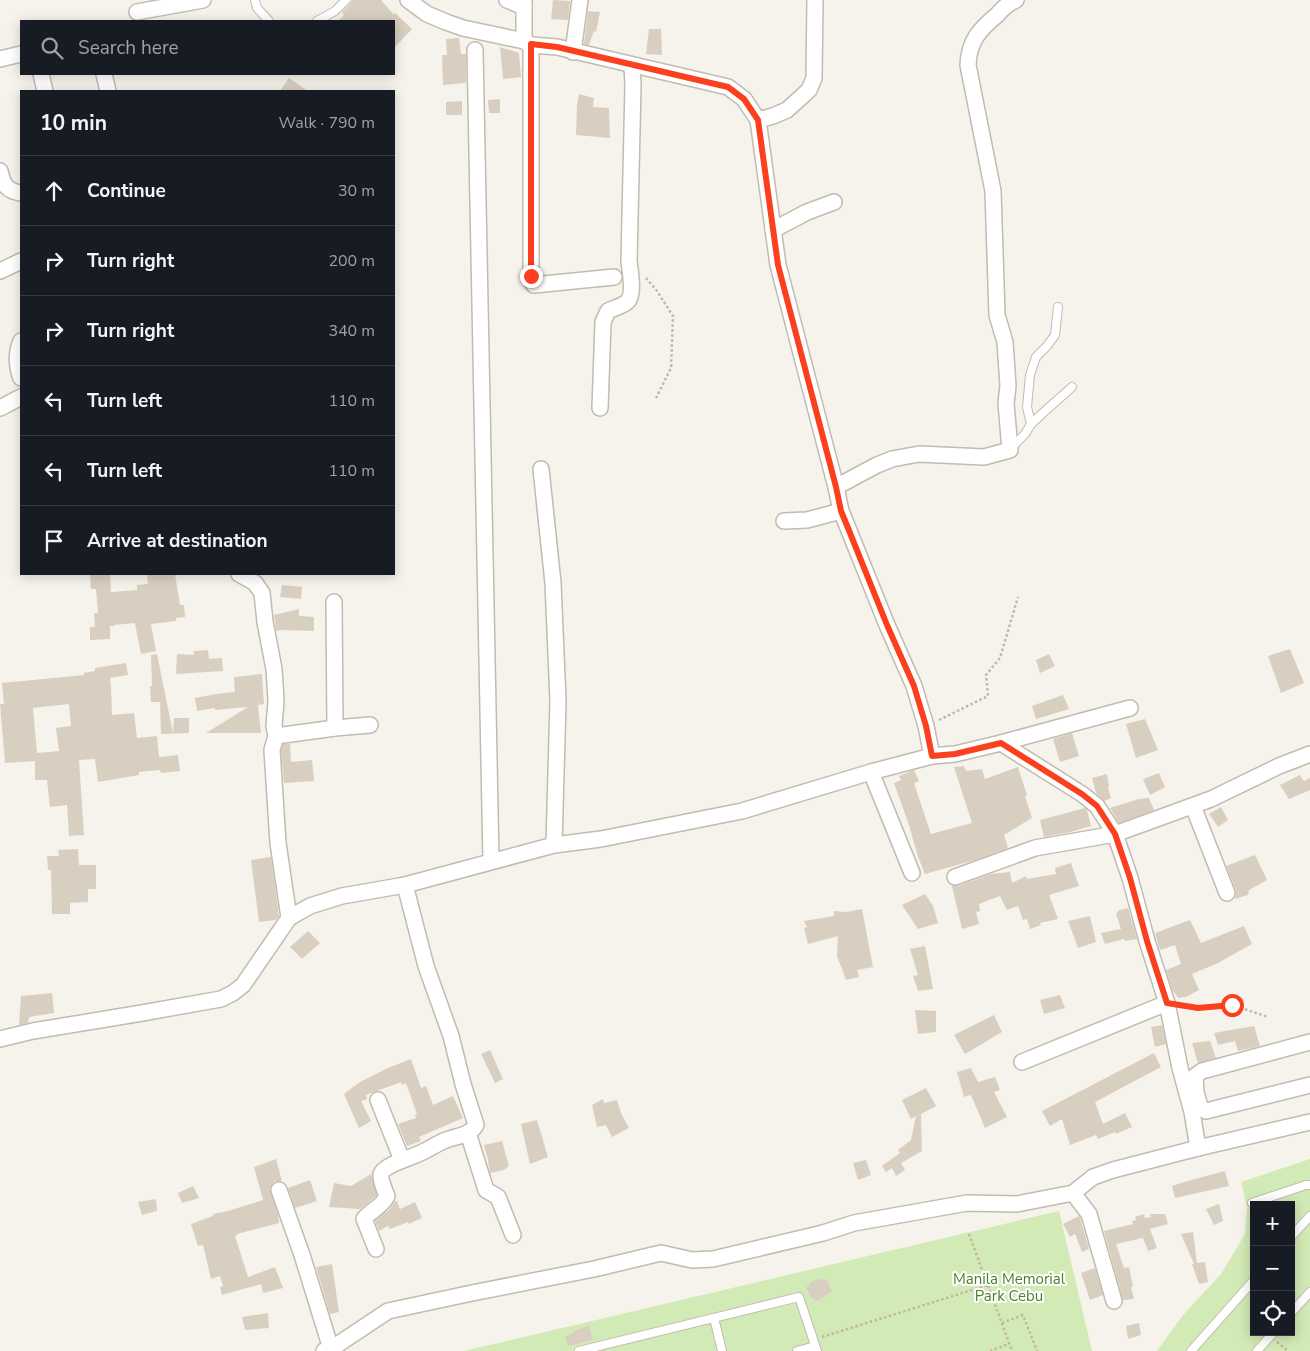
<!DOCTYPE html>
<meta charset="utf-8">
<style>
body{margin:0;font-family:"Nunito Sans",sans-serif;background:#20242c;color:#f1f3f6}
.controls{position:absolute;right:15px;bottom:15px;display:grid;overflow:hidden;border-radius:0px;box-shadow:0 2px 12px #0003}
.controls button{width:45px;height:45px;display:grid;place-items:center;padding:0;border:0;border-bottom:1px solid #363941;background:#171b24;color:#f1f3f6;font:25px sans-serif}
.stop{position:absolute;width:15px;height:15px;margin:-11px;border:4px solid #fc3f1d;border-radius:50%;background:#fff}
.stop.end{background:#fc3f1d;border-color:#fff;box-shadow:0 1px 5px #0008}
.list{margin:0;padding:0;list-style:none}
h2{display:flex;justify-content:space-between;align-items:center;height:65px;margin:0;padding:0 20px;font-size:21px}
h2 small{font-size:16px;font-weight:400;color:#9ea1a6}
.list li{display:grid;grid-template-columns:32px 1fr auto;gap:15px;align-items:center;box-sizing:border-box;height:70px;padding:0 20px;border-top:1px solid #363941}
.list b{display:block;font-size:19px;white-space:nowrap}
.list em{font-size:16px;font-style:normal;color:#9ea1a6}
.icon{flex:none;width:28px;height:28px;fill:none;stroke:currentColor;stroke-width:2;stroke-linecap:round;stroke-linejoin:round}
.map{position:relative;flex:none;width:1310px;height:1351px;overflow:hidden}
.search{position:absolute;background:#171b24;box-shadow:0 2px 12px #0003;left:20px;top:20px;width:375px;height:55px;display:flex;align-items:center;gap:12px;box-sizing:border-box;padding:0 18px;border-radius:0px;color:#9ea1a6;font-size:19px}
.panel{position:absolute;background:#171b24;box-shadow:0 2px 12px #0003;left:20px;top:90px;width:375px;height:485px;border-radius:0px}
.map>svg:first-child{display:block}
</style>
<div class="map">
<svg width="1310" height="1351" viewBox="0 0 1310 1351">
<rect width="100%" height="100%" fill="#f6f3ec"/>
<!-- green -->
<g fill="#d2eab5" fill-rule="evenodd">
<path d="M1310 1159V1351H1157L1183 1315 1221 1274 1245 1234 1247 1208 1241 1182ZM1254 1205H1291V1332H1254Z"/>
<polygon points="1059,1211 1092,1351 464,1351"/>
</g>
<!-- building -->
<g fill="#d8cfc1" fill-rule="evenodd">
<polygon points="352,0 381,0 394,15 394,12 412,29 394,48 394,21 338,21 344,15 342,12 350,4"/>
<polygon points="553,0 570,1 568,20 551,19"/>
<polygon points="588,11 600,12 596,32 594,31 589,45 584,44"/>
<polygon points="649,29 661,29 662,55 646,54"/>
<polygon points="459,38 461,54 466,54 466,83 443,85 442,55 447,55 446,39"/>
<polygon points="500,47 519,53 521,77 503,79"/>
<polygon points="289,78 308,91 280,91"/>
<polygon points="579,94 594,98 593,107 609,108 610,138 576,135 577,105"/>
<polygon points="500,99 500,113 489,113 488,100"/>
<polygon points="462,101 462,115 446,115 446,102"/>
<polygon points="90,574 110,574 111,592 137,590 137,585 148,584 147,574 175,574 180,605 184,605 185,617 176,618 176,621 151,624 156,651 141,654 135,623 114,625 114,626 110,626 110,639 90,640 90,627 95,627 94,613 98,613 96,589 91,589"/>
<polygon points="282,585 302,587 301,599 280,597"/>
<polygon points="299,609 299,616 314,617 314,631 283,630 276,631 274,615"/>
<polygon points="1290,649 1304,683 1281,693 1268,656"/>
<polygon points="208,650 209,659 222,658 223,671 176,674 177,654 194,655 194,651"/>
<polygon points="157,654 173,733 174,718 189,718 189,733 161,734 160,702 151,702 150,686 152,686 151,655"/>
<polygon points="1049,654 1055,666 1040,673 1036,660"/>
<path d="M126 663 128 675 110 678 111 687 112 715 134 713 137 738 157 736 159 757 178 755 180 771 161 773 160 770 139 772V775L98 782 95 759 79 760 84 835 69 836 67 805 50 807 47 780H35V761L5 763 0 704H4L2 683 84 675V673L95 671V668ZM69 704 71 726 56 728 59 751 37 753 33 708Z"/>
<polygon points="262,674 264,704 258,705 261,733 206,733 248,707 215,710 215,708 197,711 195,698 216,694 235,692 234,677"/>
<polygon points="1063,695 1069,709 1036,719 1032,706"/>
<polygon points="1145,719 1158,750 1136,758 1126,724"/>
<polygon points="1072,733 1079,756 1060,762 1053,739"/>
<polygon points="283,744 290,744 291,762 312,760 314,781 284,783 281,751"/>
<polygon points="964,766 966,771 982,769 985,779 1018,767 1027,795 1025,796 1032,818 1004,835 1008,848 975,860 925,874 918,857 909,825 894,783 901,780 899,776 914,770 919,781 914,783 931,834 972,823 954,767"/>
<polygon points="1159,773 1165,787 1150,795 1143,779"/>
<polygon points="1107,774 1109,787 1108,787 1111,798 1105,801 1096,793 1092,778"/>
<polygon points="1300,775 1304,781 1310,778 1310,790 1289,799 1280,785"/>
<polygon points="1149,798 1154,810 1119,823 1110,808 1139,799"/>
<polygon points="1221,807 1228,820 1218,827 1209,814"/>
<polygon points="1085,808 1087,810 1091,826 1070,832 1044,837 1040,820"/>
<polygon points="78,849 79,865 96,865 96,889 88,889 88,902 70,903 70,914 52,914 51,870 48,870 47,856 59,856 58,850"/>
<polygon points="1255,855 1267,880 1249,890 1248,895 1235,899 1236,894 1236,890 1226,866"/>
<polygon points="271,857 279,916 276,920 259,922 251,860"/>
<polygon points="1071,863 1079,886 1049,895 1058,919 1040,923 1041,925 1030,929 1027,919 1023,920 1018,906 1007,910 1000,896 979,904 980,911 976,912 979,924 962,929 952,886 958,886 991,874 1010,872 1012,883 1026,876 1027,879 1056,874 1055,868"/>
<polygon points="925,894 933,906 938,923 918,929 902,905"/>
<polygon points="1128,908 1137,939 1125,941 1124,939 1105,944 1101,933 1121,929 1116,914 1119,910"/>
<polygon points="862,909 873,967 857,970 859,977 846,980 837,956 838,936 808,944 804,928 807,927 804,921 834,916 834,911 846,912"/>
<polygon points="1090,916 1096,942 1078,948 1068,921"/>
<polygon points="1190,920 1201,943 1244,926 1252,944 1218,963 1192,974 1199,990 1186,997 1178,998 1172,989 1166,970 1181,964 1175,945 1160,950 1155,933"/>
<polygon points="308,931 320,943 302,959 290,947"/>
<polygon points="925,946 933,989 918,991 913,976 918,975 910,949"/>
<polygon points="52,993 54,1013 29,1017 28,1023 19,1025 21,996"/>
<polygon points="1060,995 1065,1008 1044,1014 1040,1000"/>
<polygon points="915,1010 936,1011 936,1032 918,1034"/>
<polygon points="994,1015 1002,1032 965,1054 954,1035"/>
<polygon points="1162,1025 1166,1044 1155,1047 1151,1027"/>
<polygon points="1254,1026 1260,1046 1238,1051 1235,1041 1218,1045 1214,1033"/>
<polygon points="1210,1041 1216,1058 1198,1063 1192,1043"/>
<polygon points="490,1050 503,1079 495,1083 481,1054"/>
<polygon points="1154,1053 1161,1067 1095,1102 1103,1124 1125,1113 1132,1127 1116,1134 1115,1132 1098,1139 1096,1135 1070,1145 1062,1119 1050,1126 1042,1111"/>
<polygon points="411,1059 421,1088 426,1086 433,1105 453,1096 463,1118 419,1137 421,1141 407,1146 398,1124 416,1118 415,1115 417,1114 406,1083 402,1085 401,1082 366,1095 367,1099 361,1101 371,1121 359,1128 344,1094 360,1082 388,1068"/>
<polygon points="971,1068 978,1082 995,1077 1000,1090 994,1092 1007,1117 985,1128 971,1095 964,1097 957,1072"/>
<polygon points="926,1088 936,1106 921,1114 922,1151 901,1163 905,1170 896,1176 892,1168 886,1172 882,1166 900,1153 898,1150 911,1140 916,1116 911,1119 902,1100"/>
<polygon points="603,1099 604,1103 617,1100 621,1113 629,1128 612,1137 606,1125 597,1127 592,1105"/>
<polygon points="537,1120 548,1157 530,1164 521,1124"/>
<polygon points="502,1141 509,1166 504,1170 490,1173 488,1160 484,1145"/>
<polygon points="276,1159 282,1181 275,1181 272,1184 270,1189 278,1214 279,1223 237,1234 238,1235 235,1236 248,1277 275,1267 283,1288 263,1293 261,1284 222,1295 220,1287 223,1286 220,1276 211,1279 203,1245 198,1246 191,1224 213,1216 213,1214 228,1211 263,1200 254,1167"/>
<polygon points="866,1160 871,1175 858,1180 853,1163"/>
<polygon points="1225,1171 1229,1186 1175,1198 1172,1186 1191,1180"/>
<polygon points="371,1174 377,1195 360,1209 329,1207 334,1183 351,1186"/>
<polygon points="310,1180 317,1201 295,1208 288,1188"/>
<polygon points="193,1186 199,1198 182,1203 178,1193"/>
<polygon points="156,1199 157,1211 142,1215 138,1202"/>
<polygon points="395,1201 397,1201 400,1209 415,1202 422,1218 409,1224 408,1222 390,1229 388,1226 379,1231 375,1221 389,1210"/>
<polygon points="1219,1204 1223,1221 1214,1225 1206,1209"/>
<polygon points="1144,1214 1145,1218 1151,1217 1150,1214 1165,1214 1168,1224 1150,1229 1157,1248 1148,1251 1143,1238 1116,1244 1124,1268 1129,1267 1133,1287 1131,1287 1134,1299 1123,1300 1104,1231 1133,1224 1132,1221 1136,1220 1135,1217"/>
<polygon points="1079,1216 1080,1218 1089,1249 1082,1252 1075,1234 1070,1237 1063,1224"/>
<polygon points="1193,1232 1197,1263 1205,1262 1208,1282 1199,1284 1192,1264 1194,1264 1181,1234"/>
<polygon points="332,1264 339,1312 330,1314 316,1267"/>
<polygon points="1095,1268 1103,1295 1090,1300 1081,1273"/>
<polygon points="820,1279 827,1280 832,1291 818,1301 811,1298 806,1288 811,1282"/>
<polygon points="268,1313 269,1328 245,1330 242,1317"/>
<polygon points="1139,1323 1141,1335 1128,1339 1126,1326"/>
<polygon points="589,1326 593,1340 568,1346 565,1337 573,1333 575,1330"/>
</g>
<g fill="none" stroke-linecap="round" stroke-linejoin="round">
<!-- lane casing -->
<g stroke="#c2bbae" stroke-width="10">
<g id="lane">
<polyline points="255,0 257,8 269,21"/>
<polyline points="317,21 335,11 346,0"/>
<polyline points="1031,424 1027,407 1030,375 1036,357 1047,346 1055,335 1058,307"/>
<polyline points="1010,449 1025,434 1031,424 1045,411 1072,387"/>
<polyline points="1252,1203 1306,1185 1310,1185"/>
<polyline points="1291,1237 1310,1216"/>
<polyline points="1291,1313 1310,1292"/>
<polyline points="714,1318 722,1351"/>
<polyline points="579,1351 799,1297 817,1351"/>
<polyline points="797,1351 815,1346"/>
<polyline points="1191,1351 1254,1280"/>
<polyline points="1257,1351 1274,1332"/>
</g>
</g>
<!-- street casing -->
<g stroke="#c2bbae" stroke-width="18">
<g id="street">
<polyline points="408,0 427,14 446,22 463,28 524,41 531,45 557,47 728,87 744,99 758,120 778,265 836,487 841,511 848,528 887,625 914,686 926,726 932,756"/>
<polyline points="507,0 524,7"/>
<polyline points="137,12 203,0"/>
<polyline points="524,41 524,0"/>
<polyline points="531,45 531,276 532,282 534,285 614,277"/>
<polyline points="475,50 491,861"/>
<polyline points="573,52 580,0"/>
<polyline points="0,59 21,54"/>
<polyline points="41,74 45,91"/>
<polyline points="104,74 108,91"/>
<polyline points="758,120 773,116 787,110 809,90 814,78 815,0"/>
<path d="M0 171C3 185 7 191 21 193"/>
<polyline points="773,230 807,212 834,202"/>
<polyline points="0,271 21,261"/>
<path d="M21 341C16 353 16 365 21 378"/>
<polyline points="0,408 21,397"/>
<path d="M600 408 603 322 608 311C614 308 622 306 627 302 635 295 630 271 629 261L633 85 632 66"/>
<polyline points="541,469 553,583 558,701 554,845"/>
<path d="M836 487 877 465 892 459 919 454 984 457 1010 450 1006 403 1008 386 1005 342 997 315 993 191 968 65C969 41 979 30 997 15 1002 9 1009 3 1016 0"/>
<polyline points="784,521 807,520 841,511"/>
<polyline points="239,574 255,583 262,593 265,622 274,669 276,701 274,726 276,736"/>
<polyline points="334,602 335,728"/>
<polyline points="1001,743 1130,708"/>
<polyline points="871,772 912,873"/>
<polyline points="1193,806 1227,893"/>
<polyline points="955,877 1035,848 1115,834 1211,799 1279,766 1310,754"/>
<polyline points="289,918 278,843 272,750 276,736 335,728 370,725"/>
<polyline points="0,1039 33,1031 142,1013 221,999 233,993 243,985 289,918 310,906 342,896 405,885 554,845 601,839 742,811 871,772 932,756 955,754 1001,743 1082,794 1097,806 1115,834 1130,878 1147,941 1167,1003 1180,1068 1192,1112 1198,1148"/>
<polyline points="1310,1042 1202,1071 1195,1076 1196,1092 1200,1107 1206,1111 1310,1085"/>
<polyline points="1022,1062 1167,1003"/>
<polyline points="378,1100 402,1160"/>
<polyline points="468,1133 486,1190 498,1197 513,1235"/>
<polyline points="279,1190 302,1255 331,1349"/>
<polyline points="1073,1193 1089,1214 1114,1301"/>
<path d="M376 1249 364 1219C371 1210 382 1207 387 1196 385 1191 380 1180 381 1174 384 1165 410 1158 418 1154 428 1150 436 1144 446 1140 456 1136 470 1136 476 1125L463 1084 451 1036 426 966 405 885"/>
<polyline points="324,1351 331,1349 388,1311 472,1293 594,1269 661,1253 692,1260 713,1259 823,1233 854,1223 967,1203 1017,1204 1073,1193 1093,1177 1113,1170 1198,1148 1310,1122"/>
</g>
</g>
<!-- path -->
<g stroke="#c4b79f" stroke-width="2.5" stroke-dasharray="2.5 2.5" stroke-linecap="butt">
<polyline points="646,278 657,291 673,316 671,368 656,398"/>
<polyline points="939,720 988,696 986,675 1000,658 1018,597"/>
<polyline points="1181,1005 1198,1008 1232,1005 1268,1017"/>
<polyline points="969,1234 1012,1351"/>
<polyline points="1002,1323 1023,1315 1037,1351"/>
<polyline points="822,1337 988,1285"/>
<polyline points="1277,1342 1288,1351"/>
<polyline points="990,1351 1009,1344"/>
</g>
<!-- lane -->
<use href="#lane" stroke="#fff" stroke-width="8"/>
<!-- street -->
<use href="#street" stroke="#fff" stroke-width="15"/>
</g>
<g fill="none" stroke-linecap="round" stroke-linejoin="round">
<!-- route -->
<polyline stroke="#fc3f1d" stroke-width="6" points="531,276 531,44 557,47 728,87 744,99 758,120 778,265 836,487 841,511 848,528 887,625 914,686 926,726 932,756 955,754 1001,743 1082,794 1097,806 1115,834 1130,878 1147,941 1167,1003 1198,1008 1232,1005"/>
</g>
<g text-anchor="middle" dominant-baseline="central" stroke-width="4" stroke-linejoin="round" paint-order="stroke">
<!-- park labels -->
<g font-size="15" fill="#4a7f2a" stroke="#fff">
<text x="1009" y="1279">Manila Memorial<tspan x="1009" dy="17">Park Cebu</tspan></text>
</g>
</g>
</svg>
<div class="controls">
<button>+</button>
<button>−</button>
<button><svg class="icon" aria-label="locate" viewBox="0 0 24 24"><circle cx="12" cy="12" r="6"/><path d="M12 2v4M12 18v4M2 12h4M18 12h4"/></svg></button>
</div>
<div class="stop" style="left:1232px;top:1005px"></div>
<div class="stop end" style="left:531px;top:276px"></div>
<div class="search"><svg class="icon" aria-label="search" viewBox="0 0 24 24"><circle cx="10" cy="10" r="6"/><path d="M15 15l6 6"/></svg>Search here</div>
<section class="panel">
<h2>10 min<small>Walk · 790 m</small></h2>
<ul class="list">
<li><svg class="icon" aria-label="ahead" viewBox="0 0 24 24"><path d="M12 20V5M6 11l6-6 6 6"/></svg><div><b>Continue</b></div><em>30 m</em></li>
<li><svg class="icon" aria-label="right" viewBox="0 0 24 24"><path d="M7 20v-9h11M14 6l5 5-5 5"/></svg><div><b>Turn right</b></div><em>200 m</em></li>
<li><svg class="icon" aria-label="right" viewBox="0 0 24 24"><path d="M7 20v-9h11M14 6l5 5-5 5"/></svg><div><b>Turn right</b></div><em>340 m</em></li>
<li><svg class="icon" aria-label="left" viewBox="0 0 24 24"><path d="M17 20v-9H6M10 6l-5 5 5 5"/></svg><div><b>Turn left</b></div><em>110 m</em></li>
<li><svg class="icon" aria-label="left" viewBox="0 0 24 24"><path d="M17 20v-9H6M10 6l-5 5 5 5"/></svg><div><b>Turn left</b></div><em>110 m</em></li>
<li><svg class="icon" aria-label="arrive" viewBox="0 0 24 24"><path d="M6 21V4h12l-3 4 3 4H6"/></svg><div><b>Arrive at destination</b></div></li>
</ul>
</section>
</div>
